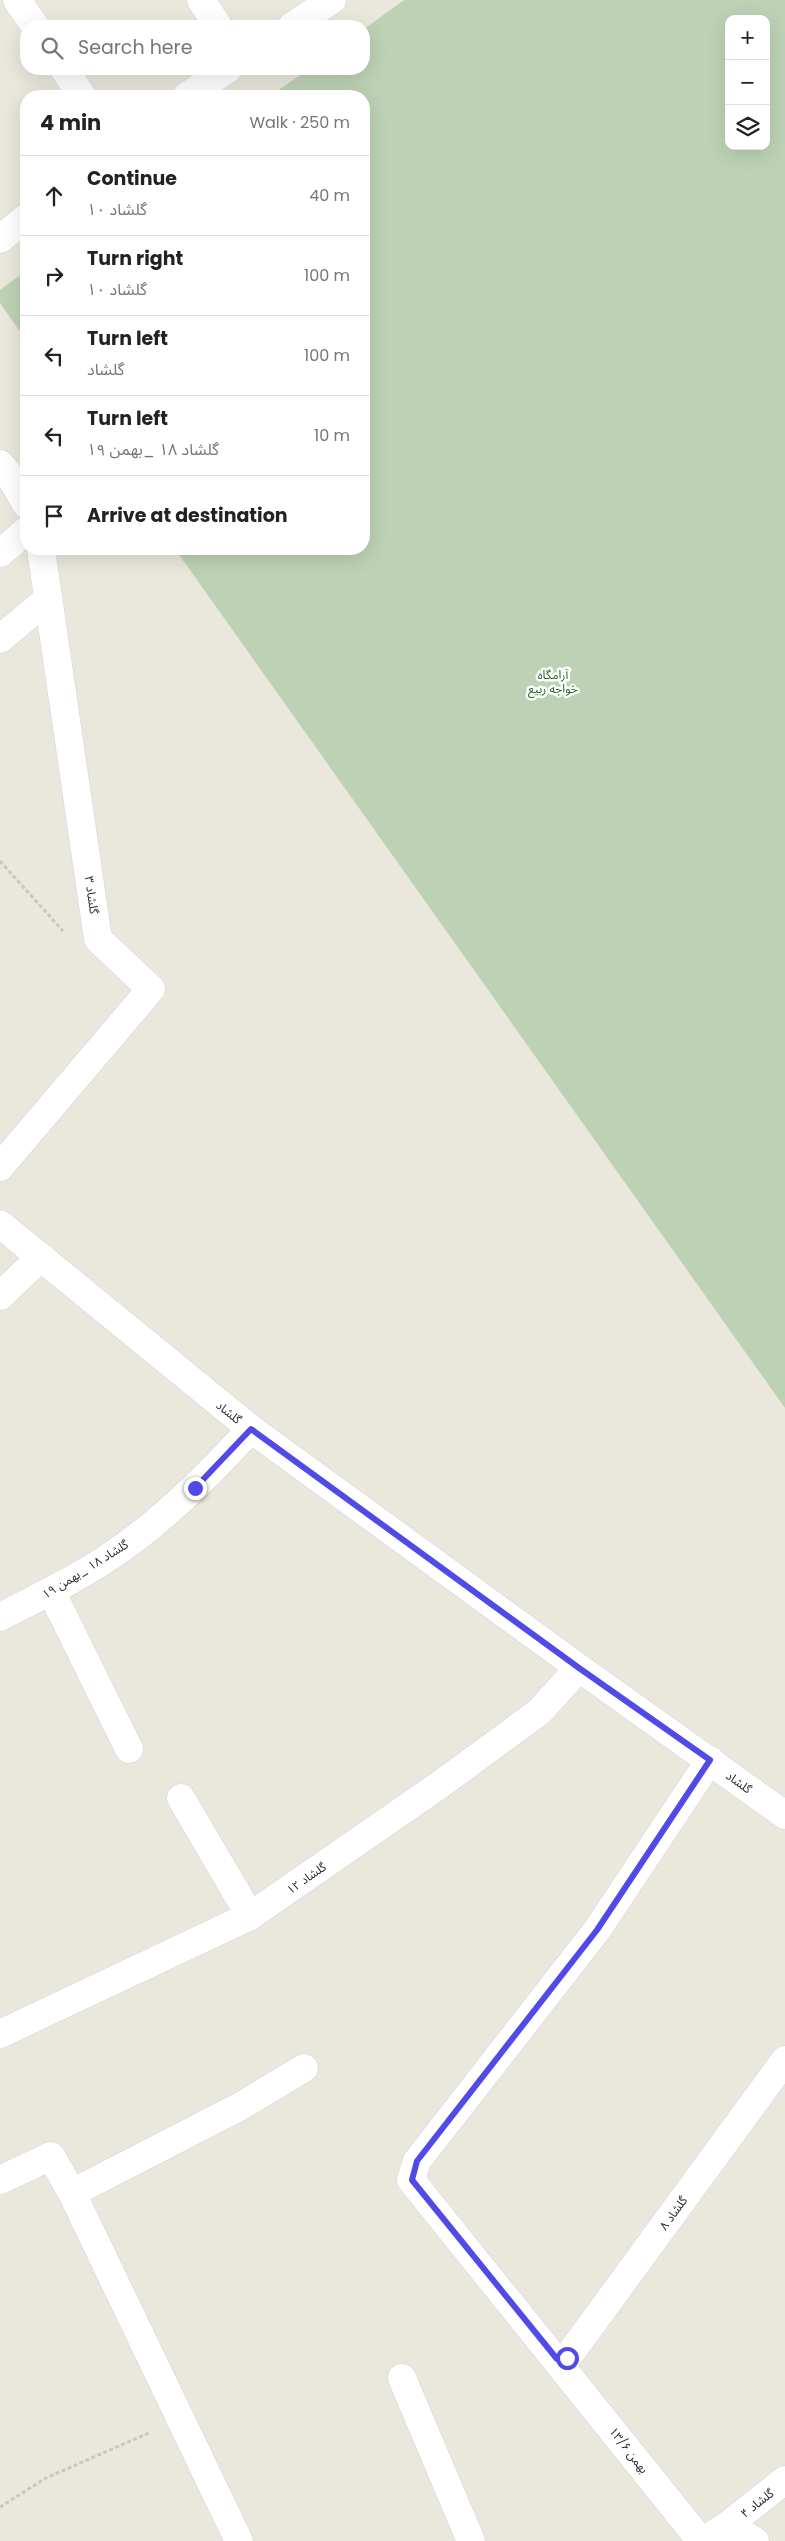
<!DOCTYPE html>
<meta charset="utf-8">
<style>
body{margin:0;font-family:Poppins,"Noto Sans Arabic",sans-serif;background:#f2f2f2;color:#222}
.controls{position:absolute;right:15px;top:15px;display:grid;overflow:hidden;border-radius:10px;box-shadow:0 5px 20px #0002}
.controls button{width:45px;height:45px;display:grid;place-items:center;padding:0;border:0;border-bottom:1px solid #e0e0e0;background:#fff;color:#222;font:25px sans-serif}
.stop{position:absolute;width:15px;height:15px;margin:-11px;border:4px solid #504ae9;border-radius:50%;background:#fff}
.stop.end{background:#504ae9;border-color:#fff;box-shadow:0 1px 5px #0008}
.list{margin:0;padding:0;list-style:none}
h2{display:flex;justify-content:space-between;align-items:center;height:65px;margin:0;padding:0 20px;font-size:21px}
h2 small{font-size:16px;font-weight:400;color:#767676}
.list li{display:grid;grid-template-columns:32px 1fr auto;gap:15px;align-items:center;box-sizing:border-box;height:80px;padding:0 20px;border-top:1px solid #e0e0e0}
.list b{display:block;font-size:19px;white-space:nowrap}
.list p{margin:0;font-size:16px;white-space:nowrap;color:#767676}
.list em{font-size:16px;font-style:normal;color:#767676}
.icon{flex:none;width:28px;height:28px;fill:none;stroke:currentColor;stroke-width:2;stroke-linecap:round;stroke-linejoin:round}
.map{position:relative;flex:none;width:785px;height:2541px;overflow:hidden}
.search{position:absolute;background:#fff;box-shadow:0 5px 20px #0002;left:20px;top:20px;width:350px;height:55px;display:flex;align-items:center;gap:12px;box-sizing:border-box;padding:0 18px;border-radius:20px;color:#767676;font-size:19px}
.panel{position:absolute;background:#fff;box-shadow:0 5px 20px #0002;left:20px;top:90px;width:350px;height:465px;border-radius:20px}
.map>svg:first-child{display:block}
</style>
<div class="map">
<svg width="785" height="2541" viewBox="0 0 785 2541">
<rect width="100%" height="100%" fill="#eae7dc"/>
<!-- cemetery -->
<g fill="#bdd2b5" fill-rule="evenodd">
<path d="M404 0H785V1408L175 549H364V96H270L309 69H364V29ZM729 19H766V146H729Z"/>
<polygon points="26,271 26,340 0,303 0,290"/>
</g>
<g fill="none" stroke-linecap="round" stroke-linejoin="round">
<!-- street casing -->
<g stroke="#d2d2e1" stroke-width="29">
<g id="street">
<polyline points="17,0 35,26"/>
<polyline points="201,0 218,26"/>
<polyline points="292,26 332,0"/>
<polyline points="64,69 82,96"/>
<polyline points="187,96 228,69"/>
<polyline points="0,239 26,218"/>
<polyline points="0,464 10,476 26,504"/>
<polyline points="0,553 26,531"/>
<polyline points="0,639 48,599"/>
<polyline points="0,1167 151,989 98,939 41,549"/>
<polyline points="0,1296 41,1257"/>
<polyline points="51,1591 129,1749"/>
<path d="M0 1617C41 1596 85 1575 122 1548 170 1514 211 1472 251 1429"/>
<polyline points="181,1798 250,1916"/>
<polyline points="0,2034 250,1916 438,1786 539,1712 579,1668"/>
<polyline points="0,2180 51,2156 72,2193 239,2541"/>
<polyline points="72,2193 241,2106 304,2068"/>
<polyline points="557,2359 567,2358 785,2060"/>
<polyline points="402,2378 471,2541"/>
<polyline points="728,2525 755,2541"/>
<polyline points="701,2541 411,2180 417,2161 597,1930 710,1760"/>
<polyline points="703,2541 728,2525 785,2480"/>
</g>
</g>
<!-- secondary casing -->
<g stroke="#d2d2e1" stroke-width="29">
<polyline id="secondary" points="0,1224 251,1429 579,1668 785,1815"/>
</g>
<!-- path -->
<g stroke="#c7c7c7" stroke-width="3" stroke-dasharray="4 2.5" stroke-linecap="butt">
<polyline points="0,861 63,931"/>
<polyline points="0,2507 46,2478 151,2432"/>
</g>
<!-- street -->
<use href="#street" stroke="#fff" stroke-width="28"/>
<!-- secondary -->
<use href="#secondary" stroke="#fff" stroke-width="28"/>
</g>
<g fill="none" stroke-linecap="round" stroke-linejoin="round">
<!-- route -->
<polyline stroke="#504ae9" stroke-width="6" points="195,1488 251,1429 579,1668 710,1760 597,1930 417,2161 412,2180 557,2359 567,2358"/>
</g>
<g text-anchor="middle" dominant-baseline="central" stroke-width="5" stroke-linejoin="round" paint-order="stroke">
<!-- park labels -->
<g font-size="12" fill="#205f21" stroke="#fff">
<text x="553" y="674">آرامگاه<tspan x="553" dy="14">خواجه ربیع</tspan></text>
</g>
<!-- street labels -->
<g font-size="12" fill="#292929" stroke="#fff">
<text transform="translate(92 895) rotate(82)">گلشاد ۳</text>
<text transform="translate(229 1412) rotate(39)">گلشاد</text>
<text transform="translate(85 1569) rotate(-32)">گلشاد ۱۸ _بهمن ۱۹</text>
<text transform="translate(739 1782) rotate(36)">گلشاد</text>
<text transform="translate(306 1878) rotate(-35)">گلشاد ۱۲</text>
<text transform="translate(673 2213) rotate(-54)">گلشاد ۸</text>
<text transform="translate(629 2450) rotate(52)">بهمن ۱۳/۶</text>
<text transform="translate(757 2503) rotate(-38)">گلشاد ۴</text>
</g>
</g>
</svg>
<div class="controls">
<button>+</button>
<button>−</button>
<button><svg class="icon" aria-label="layers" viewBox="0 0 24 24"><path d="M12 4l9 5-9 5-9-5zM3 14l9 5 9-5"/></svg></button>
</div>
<div class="stop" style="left:567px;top:2358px"></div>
<div class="stop end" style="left:195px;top:1488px"></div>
<div class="search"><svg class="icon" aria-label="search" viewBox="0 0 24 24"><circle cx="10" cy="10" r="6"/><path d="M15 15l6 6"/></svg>Search here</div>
<section class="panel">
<h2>4 min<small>Walk · 250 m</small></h2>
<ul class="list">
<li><svg class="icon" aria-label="ahead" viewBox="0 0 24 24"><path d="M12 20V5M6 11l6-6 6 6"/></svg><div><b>Continue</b><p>گلشاد ۱۰</p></div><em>40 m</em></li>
<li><svg class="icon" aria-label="right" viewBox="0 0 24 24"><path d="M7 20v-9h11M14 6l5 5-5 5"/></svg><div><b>Turn right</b><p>گلشاد ۱۰</p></div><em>100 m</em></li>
<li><svg class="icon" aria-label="left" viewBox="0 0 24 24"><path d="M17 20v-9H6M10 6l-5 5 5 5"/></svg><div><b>Turn left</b><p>گلشاد</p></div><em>100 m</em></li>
<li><svg class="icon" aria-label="left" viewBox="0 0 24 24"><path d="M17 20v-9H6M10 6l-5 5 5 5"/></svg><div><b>Turn left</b><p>گلشاد ۱۸ _بهمن ۱۹</p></div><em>10 m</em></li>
<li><svg class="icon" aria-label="arrive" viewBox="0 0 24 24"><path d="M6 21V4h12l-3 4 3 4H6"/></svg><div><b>Arrive at destination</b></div></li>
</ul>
</section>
</div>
